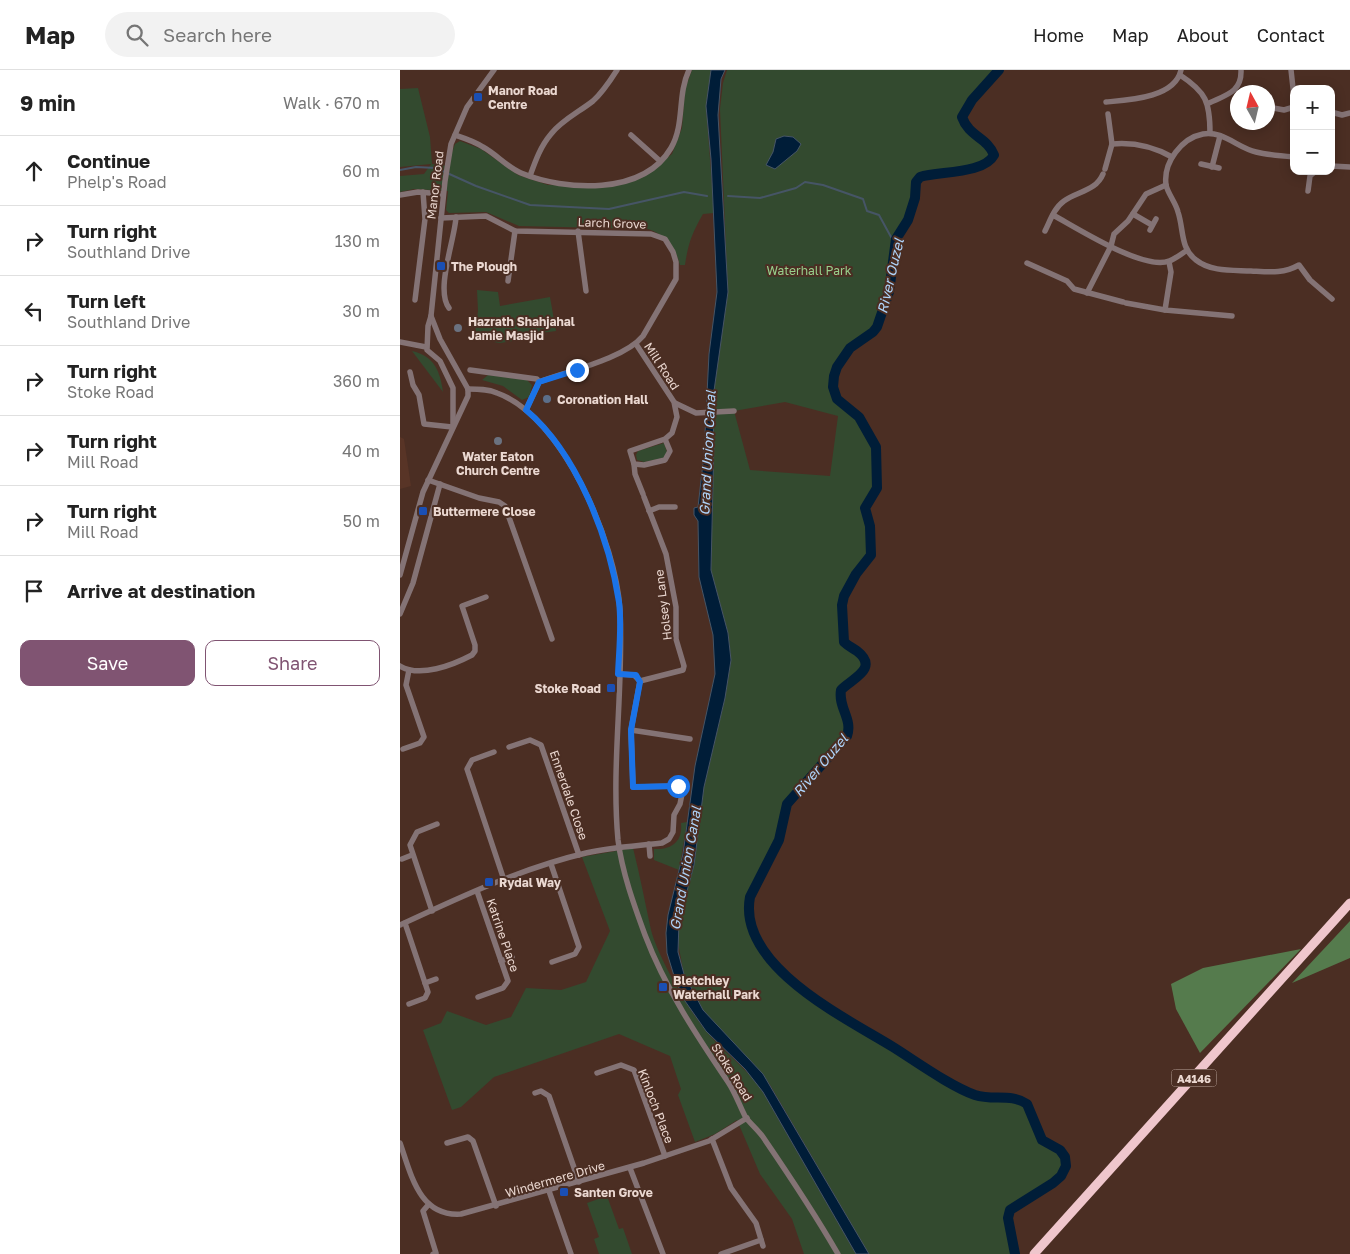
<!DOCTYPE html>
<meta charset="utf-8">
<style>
body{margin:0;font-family:"Golos Text",sans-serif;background:#f2f2f2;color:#222}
.controls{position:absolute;right:15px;top:15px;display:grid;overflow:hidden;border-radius:10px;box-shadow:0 2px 12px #0003}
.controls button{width:45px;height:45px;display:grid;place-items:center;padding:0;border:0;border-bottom:1px solid #e0e0e0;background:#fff;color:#222;font:25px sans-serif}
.compass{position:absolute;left:830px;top:15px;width:45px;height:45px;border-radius:50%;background:#fff;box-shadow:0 2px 12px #0003;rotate:352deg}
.stop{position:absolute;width:15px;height:15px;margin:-11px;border:4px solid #1a73e8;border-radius:50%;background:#fff}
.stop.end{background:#1a73e8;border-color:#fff;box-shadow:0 1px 5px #0008}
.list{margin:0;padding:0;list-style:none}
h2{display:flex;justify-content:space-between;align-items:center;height:65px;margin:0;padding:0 20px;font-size:21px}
h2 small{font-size:16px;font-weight:400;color:#767676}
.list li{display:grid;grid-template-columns:32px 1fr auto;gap:15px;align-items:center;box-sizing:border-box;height:70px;padding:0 20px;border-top:1px solid #e0e0e0}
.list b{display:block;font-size:19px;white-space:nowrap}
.list p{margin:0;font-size:16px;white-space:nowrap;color:#767676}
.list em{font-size:16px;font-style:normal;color:#767676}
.actions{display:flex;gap:10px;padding:15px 20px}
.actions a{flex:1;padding:11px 0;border:1px solid #805472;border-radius:10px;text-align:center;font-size:18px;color:#805472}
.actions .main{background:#805472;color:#fff}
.icon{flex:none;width:28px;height:28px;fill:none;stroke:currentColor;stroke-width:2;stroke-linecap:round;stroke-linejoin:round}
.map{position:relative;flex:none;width:950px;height:1184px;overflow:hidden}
header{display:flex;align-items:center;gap:30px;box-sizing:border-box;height:70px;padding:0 25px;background:#fff;border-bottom:1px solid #e0e0e0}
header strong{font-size:24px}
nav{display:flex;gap:28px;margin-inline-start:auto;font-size:18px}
.search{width:350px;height:45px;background:#f2f2f2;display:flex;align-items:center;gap:12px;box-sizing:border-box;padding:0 18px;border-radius:28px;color:#767676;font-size:19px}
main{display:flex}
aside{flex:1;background:#fff}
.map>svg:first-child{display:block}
</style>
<header>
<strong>Map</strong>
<div class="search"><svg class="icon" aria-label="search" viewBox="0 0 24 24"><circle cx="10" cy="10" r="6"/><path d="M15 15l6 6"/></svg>Search here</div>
<nav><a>Home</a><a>Map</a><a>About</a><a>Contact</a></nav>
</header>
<main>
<aside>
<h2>9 min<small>Walk · 670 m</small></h2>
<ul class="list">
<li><svg class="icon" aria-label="ahead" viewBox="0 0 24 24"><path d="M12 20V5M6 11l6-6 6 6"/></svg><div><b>Continue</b><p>Phelp's Road</p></div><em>60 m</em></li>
<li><svg class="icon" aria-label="right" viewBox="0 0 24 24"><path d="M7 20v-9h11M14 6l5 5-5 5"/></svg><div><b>Turn right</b><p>Southland Drive</p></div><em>130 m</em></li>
<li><svg class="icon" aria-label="left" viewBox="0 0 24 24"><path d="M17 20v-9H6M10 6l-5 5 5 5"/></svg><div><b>Turn left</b><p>Southland Drive</p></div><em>30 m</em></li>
<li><svg class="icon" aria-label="right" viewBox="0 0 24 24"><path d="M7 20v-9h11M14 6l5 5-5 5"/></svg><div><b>Turn right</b><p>Stoke Road</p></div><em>360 m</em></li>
<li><svg class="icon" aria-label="right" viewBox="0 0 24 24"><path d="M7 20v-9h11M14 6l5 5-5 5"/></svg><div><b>Turn right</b><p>Mill Road</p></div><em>40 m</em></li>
<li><svg class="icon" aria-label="right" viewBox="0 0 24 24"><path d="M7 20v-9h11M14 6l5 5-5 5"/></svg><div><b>Turn right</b><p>Mill Road</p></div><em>50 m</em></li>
<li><svg class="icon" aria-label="arrive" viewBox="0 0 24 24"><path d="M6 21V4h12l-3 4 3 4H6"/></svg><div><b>Arrive at destination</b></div></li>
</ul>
<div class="actions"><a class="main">Save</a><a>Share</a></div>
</aside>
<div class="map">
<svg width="950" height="1184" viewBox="0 0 950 1184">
<rect width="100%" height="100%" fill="#4b2e23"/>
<!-- built -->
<polygon fill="#583426" points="0,367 4,369 11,416 0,419"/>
<!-- green -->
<g fill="#334a2f" fill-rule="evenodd">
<path d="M292 0H311L306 36 314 143 303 144C292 163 288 174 285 195H280C275 177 266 165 248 159L119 156 86 142 49 143 46 140 48 121 14 119 0 122V106L24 104 31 94 0 97V19L18 18 30 67 32 94 47 96 55 74 60 71 81 79 118 105 148 115 202 116 252 100 272 84 282 58 285 19Z"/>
<path d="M327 0H599L572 30 562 47C569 67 587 68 594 85 584 104 540 101 520 107L516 112 515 128 508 150 496 169 489 222 477 257 473 262 450 278 437 297 434 306 433 317 437 329 459 347 476 377 477 418 465 438 470 456 471 485 456 504 444 526 442 535 444 572C452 580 462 582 466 594L458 607 441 621C438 638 453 649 447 666L387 734 379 770 350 827C336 896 449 950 497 979 519 993 551 1016 575 1025 593 1031 611 1023 627 1034L642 1070 660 1080 665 1087 666 1096 661 1106 653 1113 610 1140 607 1159 611 1184H469L369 1013 352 992 314 954 303 940 284 904 277 868 279 851 294 795 304 717 325 628 331 590 328 563 311 500 314 370 312 335 328 222 320 39 323 13ZM385 332 438 346 430 406 350 400 334 341Z"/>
<polygon points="77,220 98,222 100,236 150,227 156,261 126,265 126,269 100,273 74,269 78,241"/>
<path d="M12 281C35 286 40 302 43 322Z"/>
<polygon points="88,305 127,310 132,315 129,327 122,330 103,316 82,310"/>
<polygon points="264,373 267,382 264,388 244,392 237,390 236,385 238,381"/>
<path d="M287 752 279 800 254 790V779C271 780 283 772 281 753Z"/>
<path d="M233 778C240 805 245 833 251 860 258 887 288 939 306 961 324 983 347 998 363 1022L456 1184H404L392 1149 360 1104 337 1050 315 1064 295 1072 278 1025 281 1019 270 986 219 964 94 1007 61 1037 52 1040 23 960 41 953 47 941 86 955 111 947 126 918 161 920 186 912 210 861 182 787Z"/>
<polygon points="207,1126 219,1159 223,1158 232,1184 199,1184 194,1169 199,1167 187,1133"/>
</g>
<!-- forest -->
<g fill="#557b4d">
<polygon points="950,851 950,888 892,913"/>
<polygon points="901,879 800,983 776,939 771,914 803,898"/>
</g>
<!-- water -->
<g fill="#001d38" stroke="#465566">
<polygon points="311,0 325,0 321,9 318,45 328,222 312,335 314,370 311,500 328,563 331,590 325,628 304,717 294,795 279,851 278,882 284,904 303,940 363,1004 469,1184 456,1184 363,1022 345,999 306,961 285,931 275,909 267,883 266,863 268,845 283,784 295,696 315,604 313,565 299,507 298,451 294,445 294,438 298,437 304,384 309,284 317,222 311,89 306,36"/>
<polygon points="384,66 393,67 401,74 397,81 375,99 366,95 373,82 376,69"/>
</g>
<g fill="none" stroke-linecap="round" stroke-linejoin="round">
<!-- stream -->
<g stroke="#465566" stroke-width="2">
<polyline points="0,100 16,97 36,98 76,116 130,135 209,139 284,122 307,126"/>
<polyline points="328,126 360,128 396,118 405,112 423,115 463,129 467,141 479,145 491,167 499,166"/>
</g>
<!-- river -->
<path stroke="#001d38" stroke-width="10" d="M599 0 572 30 562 47C569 67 587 67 594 85 584 104 540 101 520 107L516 112 515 128 508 150 496 169 489 222 477 257 473 262 450 278 437 297 434 306 433 317 437 329 459 347 476 377 477 418 465 438 470 456 471 485 456 504 444 526 442 535 444 572C448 576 453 578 457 581 480 599 451 609 441 620 438 638 453 649 447 666L387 734 379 770 350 827C337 896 446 948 493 977 517 992 550 1016 575 1025 593 1031 611 1023 627 1034L642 1070 660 1080 665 1087 666 1096 661 1106 653 1113 610 1140 608 1148 615 1184"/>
<!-- minor -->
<g stroke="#847375" stroke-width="5.5">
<polyline points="891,0 894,27"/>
<path d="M780 5C806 22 810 32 810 63"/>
<path d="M706 32C729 30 775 28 781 0"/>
<path d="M809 33C826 25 842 22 841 0"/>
<polyline points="868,37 884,40 894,37"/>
<polyline points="931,42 942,45 950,43"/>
<path d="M55 65C64 68 74 71 83 77 96 84 107 97 121 103 165 121 243 126 271 78 285 54 277 25 289 0"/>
<polyline points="231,65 260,91"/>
<path d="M712 74C733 72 754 77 772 87"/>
<path d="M894 87C881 86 868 85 856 82 838 78 822 60 803 64 782 68 763 92 766 115 768 124 776 133 778 142 784 160 780 178 796 190 811 202 833 200 851 201 869 202 883 204 899 195L910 210 932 229"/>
<polyline points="801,94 819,98"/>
<polyline points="931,96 950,97"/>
<polyline points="812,97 820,66"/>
<polyline points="705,99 712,74 708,44"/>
<path d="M130 106C135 92 140 77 151 64 162 50 179 42 193 31 203 22 210 11 217 0"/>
<polyline points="908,121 910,106 916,101"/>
<polyline points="0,125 18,122 43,124"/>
<polyline points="733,144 752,155"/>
<path d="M653 145C677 158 744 201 769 191 775 189 781 184 786 181"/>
<path d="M41 148 86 146 115 161 251 164 265 169 273 182 276 192V209L243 266C224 289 168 301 139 312L126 340"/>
<polyline points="750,160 756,149"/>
<polyline points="178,161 186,221"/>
<path d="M645 161C650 151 654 138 664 131 678 121 696 121 703 104"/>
<polyline points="769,192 771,202 765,240 832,246"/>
<polyline points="627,193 667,211 674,219 723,232"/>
<polyline points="108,211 115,161"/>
<polyline points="687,223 711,176 714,164 728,151 746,124 766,115"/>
<polyline points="15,230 25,149 23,122"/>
<polyline points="726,233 765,240"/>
<path d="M49 238C35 220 55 169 56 147"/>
<polyline points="31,246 40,269 68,319"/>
<polyline points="0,272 26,277"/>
<polyline points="236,274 274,332 277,347 272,363 265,369 230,381 234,394 244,395 265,390 270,381 265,369"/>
<polyline points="70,300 137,309 139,312"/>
<polyline points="10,302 13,315 19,325 24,354 52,357"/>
<path d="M68 319C78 319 88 319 97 323 164 347 216 474 220 540 224 617 211 693 218 770 222 802 234 835 245 865 265 918 297 966 328 1012 336 1024 340 1037 346 1048 351 1054 358 1060 363 1067 389 1105 415 1144 438 1184"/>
<polyline points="275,333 296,343 334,341"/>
<polyline points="53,356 53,318 40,291 27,280 28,256 31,246 45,111 51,74 67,37 94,0"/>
<polyline points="234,394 235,404 243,424"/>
<polyline points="28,410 79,428 99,432 105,436 152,569"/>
<polyline points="249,441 259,437 275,437"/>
<polyline points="0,505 23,422 68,326 68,319"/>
<polyline points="0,544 13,513 40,414"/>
<path d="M0 596C20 608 53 595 72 585L75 581V575L62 536 86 527"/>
<polyline points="240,611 283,600 284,596 276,569 276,537 266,484 244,427"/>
<polyline points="231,660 290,669"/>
<polyline points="109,677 130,670 141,675 179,785"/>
<polyline points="3,679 20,673 24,667 6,615 9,600"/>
<polyline points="94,682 72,690 67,699 104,810"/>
<polyline points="249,774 250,786"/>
<polyline points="2,789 12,785"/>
<polyline points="151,794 179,877 175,884 152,892"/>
<polyline points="77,821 108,911 103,918 78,927"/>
<polyline points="32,841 10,775 17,762 37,754"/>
<polyline points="5,853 28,922 25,928 9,934"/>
<path d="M0 855C60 827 122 798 186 783 211 777 236 776 262 773L269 769 273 762 274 745 280 734 283 719 278 716 233 717 231 660 240 611 234 605 219 604"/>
<polyline points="101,891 112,887"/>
<polyline points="25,913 36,909"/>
<polyline points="197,1003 221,995 234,1000 265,1086"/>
<polyline points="135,1023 141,1021 149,1026 179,1112"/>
<polyline points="312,1069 331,1118 356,1153 363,1176"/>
<path d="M0 1073C11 1104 19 1147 61 1144L244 1093 309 1071 347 1048"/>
<polyline points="47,1073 68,1067 73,1071 96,1136"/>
<polyline points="230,1098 263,1184"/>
<polyline points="149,1121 171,1184"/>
<polyline points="29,1134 23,1141 36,1183 33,1184"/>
<polyline points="321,1184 361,1170"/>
</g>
<!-- highway -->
<polyline stroke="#efc6cc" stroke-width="9" points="634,1184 950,833"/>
</g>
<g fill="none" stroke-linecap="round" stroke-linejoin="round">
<!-- route -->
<path stroke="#1a73e8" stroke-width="6" d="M177 300 139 312 126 340C177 383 209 467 219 532 222 555 219 580 218 604L236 605 240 612 231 660 233 717 278 716"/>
</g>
<!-- markers -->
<g fill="#1a4fb4" stroke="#4b2e23" stroke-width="2">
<rect x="73" y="22" width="10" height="10" rx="2.5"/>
<rect x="36" y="191" width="10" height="10" rx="2.5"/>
<rect x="18" y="436" width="10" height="10" rx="2.5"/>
<rect x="206" y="613" width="10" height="10" rx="2.5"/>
<rect x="84" y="807" width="10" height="10" rx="2.5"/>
<rect x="258" y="912" width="10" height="10" rx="2.5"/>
<rect x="159" y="1117" width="10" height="10" rx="2.5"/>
</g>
<g fill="#6b7280" stroke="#4b2e23" stroke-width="2">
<circle cx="58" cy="258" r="5"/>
<circle cx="98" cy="371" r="5"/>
</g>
<circle fill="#5c6f8a" stroke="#4b2e23" stroke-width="2" cx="147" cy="329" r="5"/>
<g text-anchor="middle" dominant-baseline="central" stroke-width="4" stroke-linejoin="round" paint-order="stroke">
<!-- shield labels -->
<rect fill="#4b2e23" stroke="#bba59d" stroke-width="1" x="771.5" y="999.5" width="45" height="17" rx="4"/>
<g font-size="11" font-weight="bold" fill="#ebd8d1">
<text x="794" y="1008">A4146</text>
</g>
<!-- poi labels -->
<g font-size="12" font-weight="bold" fill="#ebd8d1" stroke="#4b2e23" text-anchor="start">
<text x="88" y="20">Manor Road<tspan x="88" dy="14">Centre</tspan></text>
<text x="51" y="196">The Plough</text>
<text x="68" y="251">Hazrath Shahjahal<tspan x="68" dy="14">Jamie Masjid</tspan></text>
<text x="157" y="329">Coronation Hall</text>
<text x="98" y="386" text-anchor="middle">Water Eaton<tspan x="98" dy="14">Church Centre</tspan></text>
<text x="33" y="441">Buttermere Close</text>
<text x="201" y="618" text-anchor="end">Stoke Road</text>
<text x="99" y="812">Rydal Way</text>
<text x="273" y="910">Bletchley<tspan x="273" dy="14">Waterhall Park</tspan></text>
<text x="174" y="1122">Santen Grove</text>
</g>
<!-- street labels -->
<g font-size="12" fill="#ebd8d1" stroke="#4b2e23">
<text transform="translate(35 115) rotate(-83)">Manor Road</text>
<text transform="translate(212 153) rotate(2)">Larch Grove</text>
<text transform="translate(262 296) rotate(57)">Mill Road</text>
<text transform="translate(263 535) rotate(-97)">Holsey Lane</text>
<text transform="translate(169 725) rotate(71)">Ennerdale Close</text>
<text transform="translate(103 865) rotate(71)">Katrine Place</text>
<text transform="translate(332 1002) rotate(58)">Stoke Road</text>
<text transform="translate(256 1036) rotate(69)">Kinloch Place</text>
<text transform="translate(155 1109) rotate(-16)">Windermere Drive</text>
</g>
<!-- park labels -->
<g font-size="12" fill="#98d08c" stroke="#4b2e23">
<text x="409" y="200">Waterhall Park</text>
</g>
<!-- water labels -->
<g font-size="14" font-style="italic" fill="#aed3f9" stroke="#4b2e23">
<text transform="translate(490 206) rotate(-77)">River Ouzel</text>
<text transform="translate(307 383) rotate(-87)">Grand Union Canal</text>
<text transform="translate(420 695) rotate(-50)">River Ouzel</text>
<text transform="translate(285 798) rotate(-80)">Grand Union Canal</text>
</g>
</g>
</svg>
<div class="controls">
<button>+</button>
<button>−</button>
</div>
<svg class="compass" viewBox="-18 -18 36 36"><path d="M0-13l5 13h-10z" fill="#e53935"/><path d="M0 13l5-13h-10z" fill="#767676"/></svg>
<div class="stop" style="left:278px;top:716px"></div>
<div class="stop end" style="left:177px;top:300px"></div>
</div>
</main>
